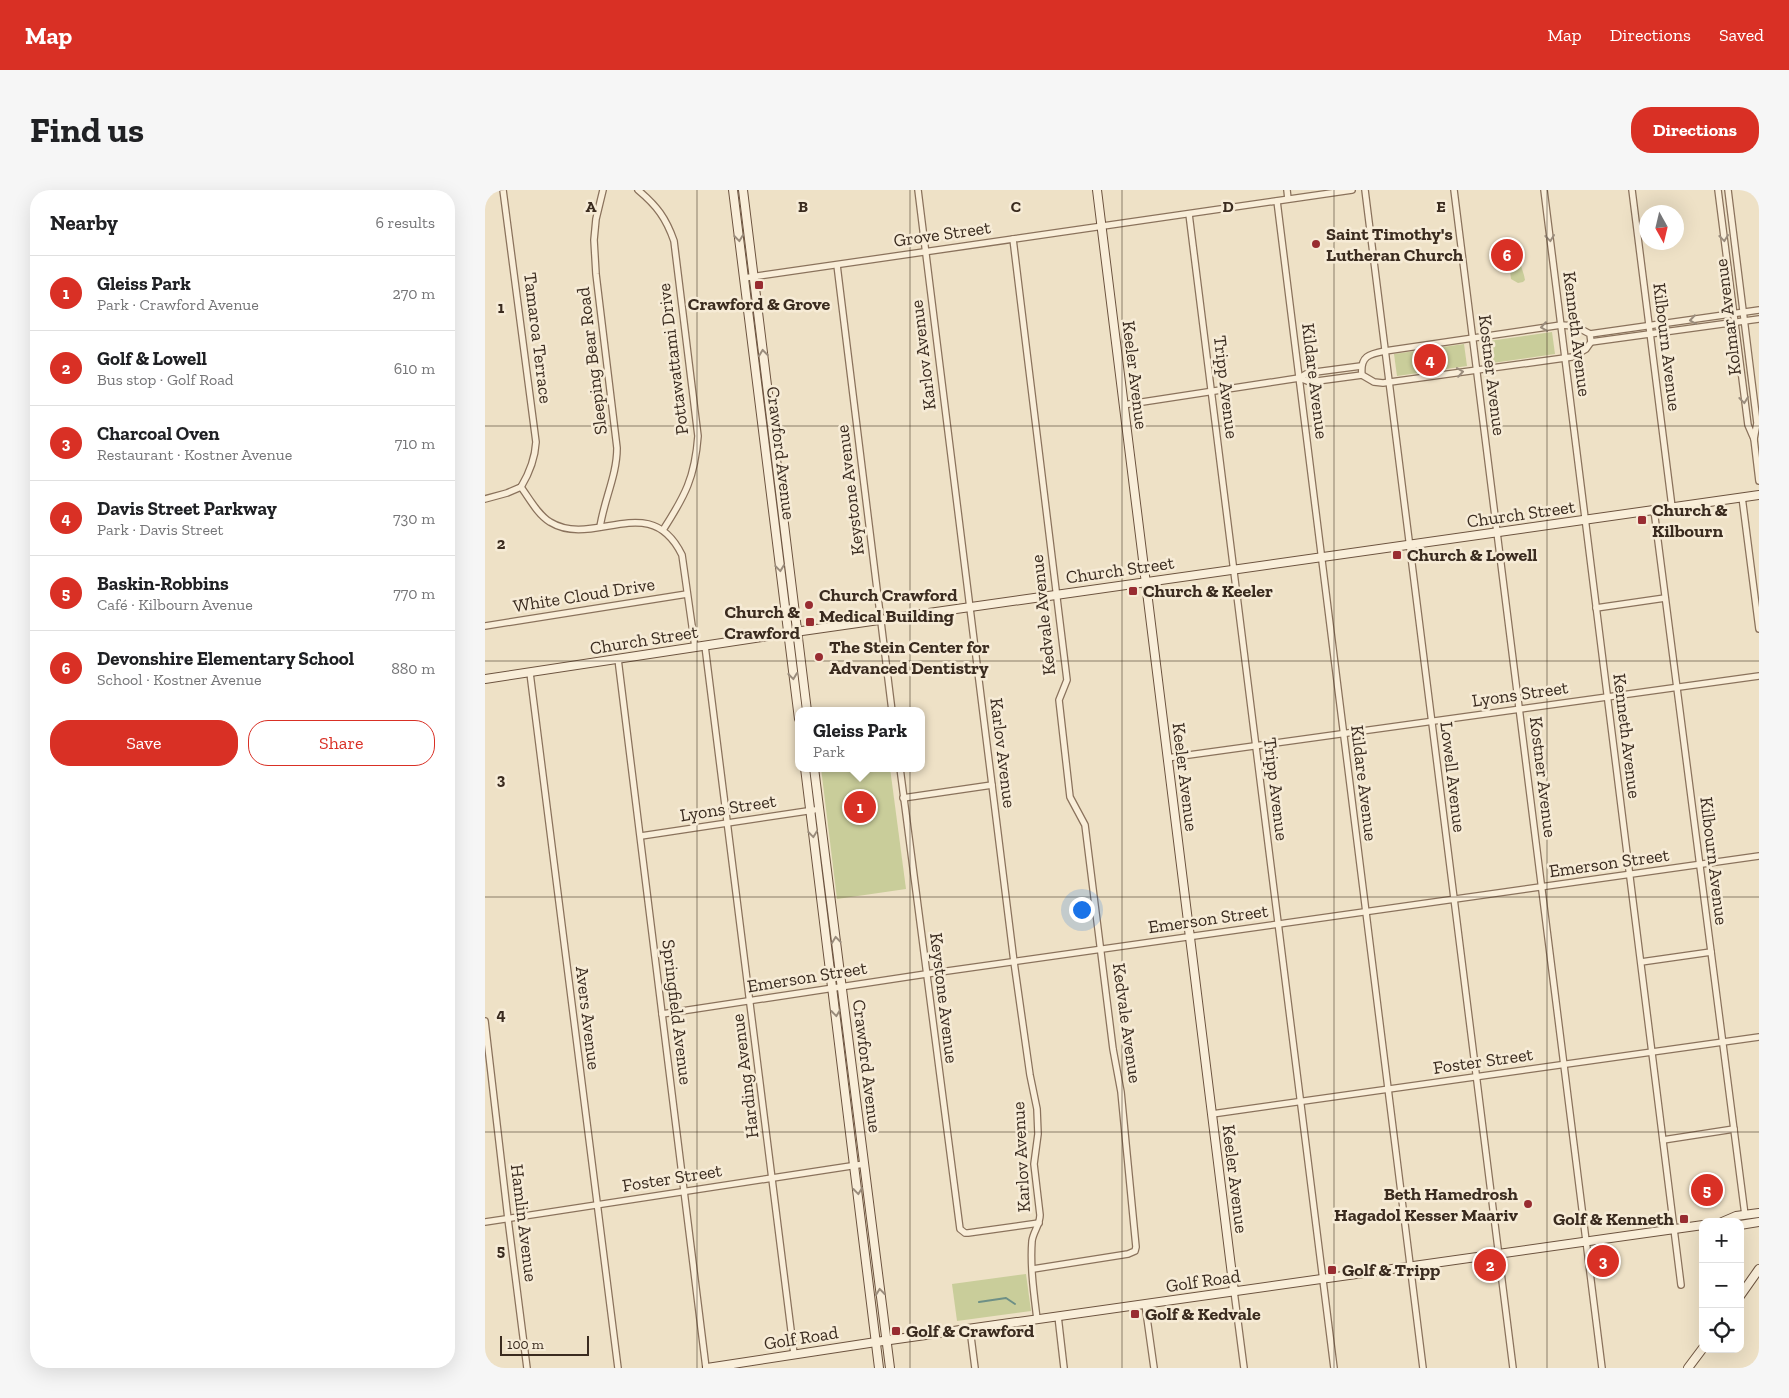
<!DOCTYPE html>
<meta charset="utf-8">
<style>
body{margin:0;font-family:"Zilla Slab",serif;background:#f6f6f6;color:#202124}
.controls{position:absolute;right:15px;bottom:15px;display:grid;overflow:hidden;border-radius:10px;box-shadow:0 5px 20px #0002}
.controls button{width:45px;height:45px;display:grid;place-items:center;padding:0;border:0;border-bottom:1px solid #e0e0e0;background:#fff;color:#202124;font:25px sans-serif}
.compass{position:absolute;left:1154px;top:15px;width:45px;height:45px;border-radius:50%;background:#fff;box-shadow:0 5px 20px #0002;rotate:172deg}
.scale{position:absolute;left:15px;bottom:12px;width:89px;box-sizing:border-box;padding-left:5px;border:2px solid #3a2b1f;border-top:0;font-size:14px;line-height:18px;white-space:nowrap;color:#3a2b1f;-webkit-text-stroke:4px #f6ebd6;paint-order:stroke}
.you{position:absolute;left:596px;top:719px;width:18px;height:18px;margin:-12px;border:4px solid #fff;border-radius:50%;background:#1a73e8;box-shadow:0 0 0 8px #1a73e833}
.badge{display:grid;place-items:center;width:32px;height:32px;border-radius:50%;background:#d93025;color:#fff;font-size:16px;font-weight:700}
.pin{position:absolute;translate:-50% -50%;border:2px solid #fff;box-shadow:0 1px 5px #0006}
.popup{position:absolute;left:310px;top:517px;width:130px;height:65px;box-sizing:border-box;display:grid;place-content:center;border-radius:10px;background:#fff;filter:drop-shadow(0 1px 4px #0005);font-size:16px;white-space:nowrap;color:#757577}
.popup b{font-size:19px;color:#202124}
.popup::after{content:'';position:absolute;left:50%;top:100%;margin-left:-10px;border:10px solid transparent;border-top-color:#fff}
.list{margin:0;padding:0;list-style:none}
h2{display:flex;justify-content:space-between;align-items:center;height:65px;margin:0;padding:0 20px;font-size:21px}
h2 small{font-size:16px;font-weight:400;color:#757577}
.list li{display:grid;grid-template-columns:32px 1fr auto;gap:15px;align-items:center;box-sizing:border-box;height:75px;padding:0 20px;border-top:1px solid #e0e0e0}
.list b{display:block;font-size:19px;white-space:nowrap}
.list p{margin:0;font-size:16px;white-space:nowrap;color:#757577}
.list em{font-size:16px;font-style:normal;color:#757577}
.actions{display:flex;gap:10px;padding:15px 20px}
.actions a{flex:1;padding:11px 0;border:1px solid #d93025;border-radius:20px;text-align:center;font-size:18px;color:#d93025}
.actions .main{background:#d93025;color:#fff}
.icon{flex:none;width:28px;height:28px;fill:none;stroke:currentColor;stroke-width:2;stroke-linecap:round;stroke-linejoin:round}
.map{position:relative;flex:none;width:1274px;height:1178px;overflow:hidden;border-radius:20px}
header{display:flex;align-items:center;gap:30px;box-sizing:border-box;height:70px;padding:0 25px;background:#d93025;color:#fff}
header strong{font-size:24px}
nav{display:flex;gap:28px;margin-inline-start:auto;font-size:18px}
.intro{display:flex;align-items:center;justify-content:space-between;box-sizing:border-box;height:120px;padding:0 30px}
h1{margin:0;font-size:35px}
.button{padding:12px 22px;border-radius:20px;background:#d93025;color:#fff;font-size:18px;font-weight:700}
main{display:flex;gap:30px;padding:0 30px}
aside{flex:1;background:#fff;border-radius:20px;box-shadow:0 5px 20px #0002}
.map>svg:first-child{display:block}
</style>
<header>
<strong>Map</strong>
<nav><a>Map</a><a>Directions</a><a>Saved</a></nav>
</header>
<div class="intro"><h1>Find us</h1><a class="button">Directions</a></div>
<main>
<aside>
<h2>Nearby<small>6 results</small></h2>
<ul class="list">
<li><span class="badge">1</span><div><b>Gleiss Park</b><p>Park · Crawford Avenue</p></div><em>270 m</em></li>
<li><span class="badge">2</span><div><b>Golf &amp; Lowell</b><p>Bus stop · Golf Road</p></div><em>610 m</em></li>
<li><span class="badge">3</span><div><b>Charcoal Oven</b><p>Restaurant · Kostner Avenue</p></div><em>710 m</em></li>
<li><span class="badge">4</span><div><b>Davis Street Parkway</b><p>Park · Davis Street</p></div><em>730 m</em></li>
<li><span class="badge">5</span><div><b>Baskin-Robbins</b><p>Café · Kilbourn Avenue</p></div><em>770 m</em></li>
<li><span class="badge">6</span><div><b>Devonshire Elementary School</b><p>School · Kostner Avenue</p></div><em>880 m</em></li>
</ul>
<div class="actions"><a class="main">Save</a><a>Share</a></div>
</aside>
<div class="map">
<svg width="1274" height="1178" viewBox="0 0 1274 1178">
<rect width="100%" height="100%" fill="#eee1c6"/>
<!-- green -->
<g fill="#c9cd9a">
<path d="M1031 69 1035 71C1036 78 1039 83 1040 90L1038 92 1033 93 1026 89 1024 72 1025 70Z"/>
<polygon points="1067,142 1070,164 1000,174 997,152"/>
<polygon points="979,154 982,176 912,186 909,164"/>
<polygon points="336,578 405,578 421,699 352,709"/>
<polygon points="541,1084 546,1121 472,1131 467,1094"/>
</g>
<g fill="none" stroke-linecap="round" stroke-linejoin="round">
<!-- stream -->
<polyline stroke="#6e9086" stroke-width="2" points="494,1112 521,1108 530,1114"/>
<!-- street casing -->
<g stroke="#8a725c" stroke-width="8">
<g id="street">
<path d="M18 0 51 252C50 269 45 282 36 297"/>
<path d="M153 0C172 16 181 28 189 51L213 246C210 287 200 306 178 340"/>
<path d="M433 0 529 772 545 885 552 919 553 944 549 974 555 1025C555 1035 548 1042 547 1051 545 1077 549 1104 552 1129"/>
<polyline points="802,0 803,9"/>
<polyline points="880,0 1028,1178"/>
<polyline points="969,0 1117,1178"/>
<polyline points="1059,0 1196,1095"/>
<polyline points="1147,0 1187,317"/>
<polyline points="1233,0 1263,235 1269,249"/>
<polyline points="1243,0 1272,233 1269,249 1274,291"/>
<polyline points="792,11 938,1178"/>
<polyline points="704,24 849,1178"/>
<polyline points="528,49 582,490 574,510 585,607 600,635 628,859 636,902 651,1057 650,1061 643,1064 548,1079"/>
<polyline points="352,75 407,521"/>
<polyline points="259,88 867,0"/>
<path d="M1105 144 1106 152 1101 159 1087 167 898 193 889 192 877 185C875 166 884 164 900 161L1076 135 1090 136 1105 144 1274 120"/>
<polyline points="1106,152 1274,129"/>
<polyline points="814,188 825,192 877,185"/>
<polyline points="638,215 814,188 823,183 876,176"/>
<path d="M36 297C44 308 53 325 65 332 109 359 165 299 197 365L210 457"/>
<polyline points="1257,307 1274,439"/>
<polyline points="0,309 22,303 36,297"/>
<polyline points="1169,320 1260,1025"/>
<path d="M115 337C119 310 132 285 132 258L111 84 109 50 111 29 118 0"/>
<polyline points="1111,418 1180,408"/>
<polyline points="0,436 202,404"/>
<polyline points="220,456 309,1164"/>
<polyline points="133,469 221,1178"/>
<polyline points="45,483 133,1178"/>
<polyline points="682,568 1274,486"/>
<polyline points="415,578 475,1039 480,1043 483,1043 554,1033"/>
<polyline points="418,608 507,595"/>
<polyline points="156,646 329,620"/>
<polyline points="1156,772 1226,762"/>
<polyline points="177,824 441,784 1274,666"/>
<polyline points="0,831 23,1029 42,1178"/>
<polyline points="727,924 1274,847"/>
<polyline points="1178,950 1249,939"/>
<polyline points="0,1032 379,974"/>
<polyline points="749,1101 759,1178"/>
<polyline points="660,1114 669,1178"/>
<polyline points="573,1126 579,1178"/>
<polyline points="485,1139 490,1178"/>
</g>
</g>
<!-- secondary casing -->
<g stroke="#6c533f" stroke-width="10">
<g id="secondary">
<polyline points="248,0 314,529"/>
<polyline points="258,0 322,521"/>
<polyline points="612,0 749,1101"/>
<polyline points="0,489 303,443 1274,305"/>
<polyline points="320,578 394,1178"/>
<polyline points="329,578 405,1178"/>
<polyline points="1237,1032 1251,1026 1274,1023"/>
<polyline points="1255,1035 1274,1032"/>
<polyline points="1255,1106 1274,1079"/>
<polyline points="222,1178 391,1152 1218,1035"/>
<polyline points="1203,1178 1218,1158"/>
</g>
</g>
<!-- street -->
<use href="#street" stroke="#f9eed9" stroke-width="5.5"/>
<!-- secondary -->
<use href="#secondary" stroke="#f9eed9" stroke-width="8"/>
</g>
<!-- one-way arrows -->
<defs><path id="oneway-chevron" d="M-2-3.5L2.5 0L-2 3.5" fill="none" stroke-width="1.6" stroke-linecap="round" stroke-linejoin="round" transform="scale(1.25)"/></defs>
<g stroke="#9a8c7c">
<use href="#oneway-chevron" transform="translate(254 48) rotate(83)"/>
<use href="#oneway-chevron" transform="translate(1065 48) rotate(83)"/>
<use href="#oneway-chevron" transform="translate(1239 48) rotate(83)"/>
<use href="#oneway-chevron" transform="translate(1208 130) rotate(172)"/>
<use href="#oneway-chevron" transform="translate(1059 137) rotate(171)"/>
<use href="#oneway-chevron" transform="translate(278 163) rotate(-97)"/>
<use href="#oneway-chevron" transform="translate(975 182) rotate(-8)"/>
<use href="#oneway-chevron" transform="translate(1259 210) rotate(83)"/>
<use href="#oneway-chevron" transform="translate(295 378) rotate(83)"/>
<use href="#oneway-chevron" transform="translate(308 486) rotate(83)"/>
<use href="#oneway-chevron" transform="translate(328 644) rotate(83)"/>
<use href="#oneway-chevron" transform="translate(351 750) rotate(-97)"/>
<use href="#oneway-chevron" transform="translate(351 823) rotate(83)"/>
<use href="#oneway-chevron" transform="translate(373 1001) rotate(83)"/>
<use href="#oneway-chevron" transform="translate(395 1102) rotate(-97)"/>
</g>
<!-- grid -->
<path fill="none" stroke="#3a2b1f" stroke-width="1" stroke-opacity="0.55" d="M212 0V1178M425 0V1178M637 0V1178M849 0V1178M1062 0V1178M0 236H1274M0 471H1274M0 707H1274M0 942H1274"/>
<!-- markers -->
<g fill="#982c31" stroke="#f6ebd6" stroke-width="2">
<circle cx="831" cy="54" r="5"/>
<rect x="269" y="90" width="10" height="10" rx="2.5"/>
<rect x="1152" y="325" width="10" height="10" rx="2.5"/>
<rect x="907" y="360" width="10" height="10" rx="2.5"/>
<rect x="643" y="396" width="10" height="10" rx="2.5"/>
<circle cx="324" cy="415" r="5"/>
<rect x="320" y="427" width="10" height="10" rx="2.5"/>
<circle cx="334" cy="467" r="5"/>
<circle cx="1043" cy="1014" r="5"/>
<rect x="1194" y="1024" width="10" height="10" rx="2.5"/>
<rect x="842" y="1075" width="10" height="10" rx="2.5"/>
<rect x="645" y="1119" width="10" height="10" rx="2.5"/>
<rect x="406" y="1136" width="10" height="10" rx="2.5"/>
</g>
<g text-anchor="middle" dominant-baseline="central" stroke-width="5" stroke-linejoin="round" paint-order="stroke">
<!-- street labels -->
<g font-size="18" fill="#3a2b1f" stroke="#f6ebd6">
<text transform="translate(457 44) rotate(-8)">Grove Street</text>
<text transform="translate(1243 127) rotate(-97)">Kolmar Avenue</text>
<text transform="translate(1092 144) rotate(83)">Kenneth Avenue</text>
<text transform="translate(53 148) rotate(83)">Tamaroa Terrace</text>
<text transform="translate(1182 157) rotate(83)">Kilbourn Avenue</text>
<text transform="translate(438 165) rotate(-97)">Karlov Avenue</text>
<text transform="translate(188 169) rotate(-97)">Pottawattami Drive</text>
<text transform="translate(107 171) rotate(-97)">Sleeping Bear Road</text>
<text transform="translate(650 185) rotate(83)">Keeler Avenue</text>
<text transform="translate(1007 185) rotate(83)">Kostner Avenue</text>
<text transform="translate(830 191) rotate(83)">Kildare Avenue</text>
<text transform="translate(741 197) rotate(83)">Tripp Avenue</text>
<text transform="translate(296 263) rotate(83)">Crawford Avenue</text>
<text transform="translate(365 300) rotate(-97)">Keystone Avenue</text>
<text transform="translate(1036 324) rotate(-8)">Church Street</text>
<text transform="translate(635 380) rotate(-8)">Church Street</text>
<text transform="translate(99 405) rotate(-9)">White Cloud Drive</text>
<text transform="translate(558 425) rotate(-96)">Kedvale Avenue</text>
<text transform="translate(159 450) rotate(-9)">Church Street</text>
<text transform="translate(1035 504) rotate(-8)">Lyons Street</text>
<text transform="translate(1142 546) rotate(83)">Kenneth Avenue</text>
<text transform="translate(518 563) rotate(83)">Karlov Avenue</text>
<text transform="translate(700 587) rotate(83)">Keeler Avenue</text>
<text transform="translate(968 587) rotate(83)">Lowell Avenue</text>
<text transform="translate(1058 587) rotate(83)">Kostner Avenue</text>
<text transform="translate(879 593) rotate(83)">Kildare Avenue</text>
<text transform="translate(791 599) rotate(83)">Tripp Avenue</text>
<text transform="translate(243 618) rotate(-9)">Lyons Street</text>
<text transform="translate(1229 671) rotate(83)">Kilbourn Avenue</text>
<text transform="translate(1124 673) rotate(-8)">Emerson Street</text>
<text transform="translate(723 729) rotate(-8)">Emerson Street</text>
<text transform="translate(322 787) rotate(-9)">Emerson Street</text>
<text transform="translate(459 808) rotate(83)">Keystone Avenue</text>
<text transform="translate(192 822) rotate(83)">Springfield Avenue</text>
<text transform="translate(103 828) rotate(83)">Avers Avenue</text>
<text transform="translate(642 833) rotate(82)">Kedvale Avenue</text>
<text transform="translate(998 871) rotate(-8)">Foster Street</text>
<text transform="translate(382 876) rotate(83)">Crawford Avenue</text>
<text transform="translate(260 886) rotate(-97)">Harding Avenue</text>
<text transform="translate(536 967) rotate(-93)">Karlov Avenue</text>
<text transform="translate(187 988) rotate(-9)">Foster Street</text>
<text transform="translate(750 989) rotate(83)">Keeler Avenue</text>
<text transform="translate(39 1033) rotate(83)">Hamlin Avenue</text>
<text transform="translate(718 1091) rotate(-8)">Golf Road</text>
<text transform="translate(316 1148) rotate(-9)">Golf Road</text>
</g>
<!-- poi labels -->
<g font-size="18" font-weight="bold" fill="#3a2b1f" stroke="#f6ebd6" text-anchor="start">
<text x="841" y="44">Saint Timothy's<tspan x="841" dy="21">Lutheran Church</tspan></text>
<text x="274" y="114" text-anchor="middle">Crawford &amp; Grove</text>
<text x="1167" y="320">Church &amp;<tspan x="1167" dy="21">Kilbourn</tspan></text>
<text x="922" y="365">Church &amp; Lowell</text>
<text x="658" y="401">Church &amp; Keeler</text>
<text x="334" y="405">Church Crawford<tspan x="334" dy="21">Medical Building</tspan></text>
<text x="315" y="422" text-anchor="end">Church &amp;<tspan x="315" dy="21">Crawford</tspan></text>
<text x="344" y="457">The Stein Center for<tspan x="344" dy="21">Advanced Dentistry</tspan></text>
<text x="1033" y="1004" text-anchor="end">Beth Hamedrosh<tspan x="1033" dy="21">Hagadol Kesser Maariv</tspan></text>
<text x="1189" y="1029" text-anchor="end">Golf &amp; Kenneth</text>
<text x="857" y="1080">Golf &amp; Tripp</text>
<text x="660" y="1124">Golf &amp; Kedvale</text>
<text x="421" y="1141">Golf &amp; Crawford</text>
</g>
</g>
<g font-size="16" text-anchor="middle" font-weight="bold" fill="#3a2b1f" stroke="#f6ebd6" stroke-width="5" stroke-linejoin="round" paint-order="stroke">
<text x="106" y="22">A</text>
<text x="318" y="22">B</text>
<text x="531" y="22">C</text>
<text x="743" y="22">D</text>
<text x="956" y="22">E</text>
<text x="16" y="123">1</text>
<text x="16" y="359">2</text>
<text x="16" y="595">3</text>
<text x="16" y="830">4</text>
<text x="16" y="1066">5</text>
</g>
</svg>
<div class="controls">
<button>+</button>
<button>−</button>
<button><svg class="icon" aria-label="locate" viewBox="0 0 24 24"><circle cx="12" cy="12" r="6"/><path d="M12 2v4M12 18v4M2 12h4M18 12h4"/></svg></button>
</div>
<svg class="compass" viewBox="-18 -18 36 36"><path d="M0-13l5 13h-10z" fill="#e53935"/><path d="M0 13l5-13h-10z" fill="#757577"/></svg>
<div class="scale">100 m</div>
<div class="you"></div>
<div class="pin badge" style="left:375px;top:617px">1</div>
<div class="popup"><b>Gleiss Park</b>Park</div>
<div class="pin badge" style="left:1005px;top:1075px">2</div>
<div class="pin badge" style="left:1118px;top:1071px">3</div>
<div class="pin badge" style="left:945px;top:170px">4</div>
<div class="pin badge" style="left:1222px;top:1000px">5</div>
<div class="pin badge" style="left:1022px;top:65px">6</div>
</div>
</main>
